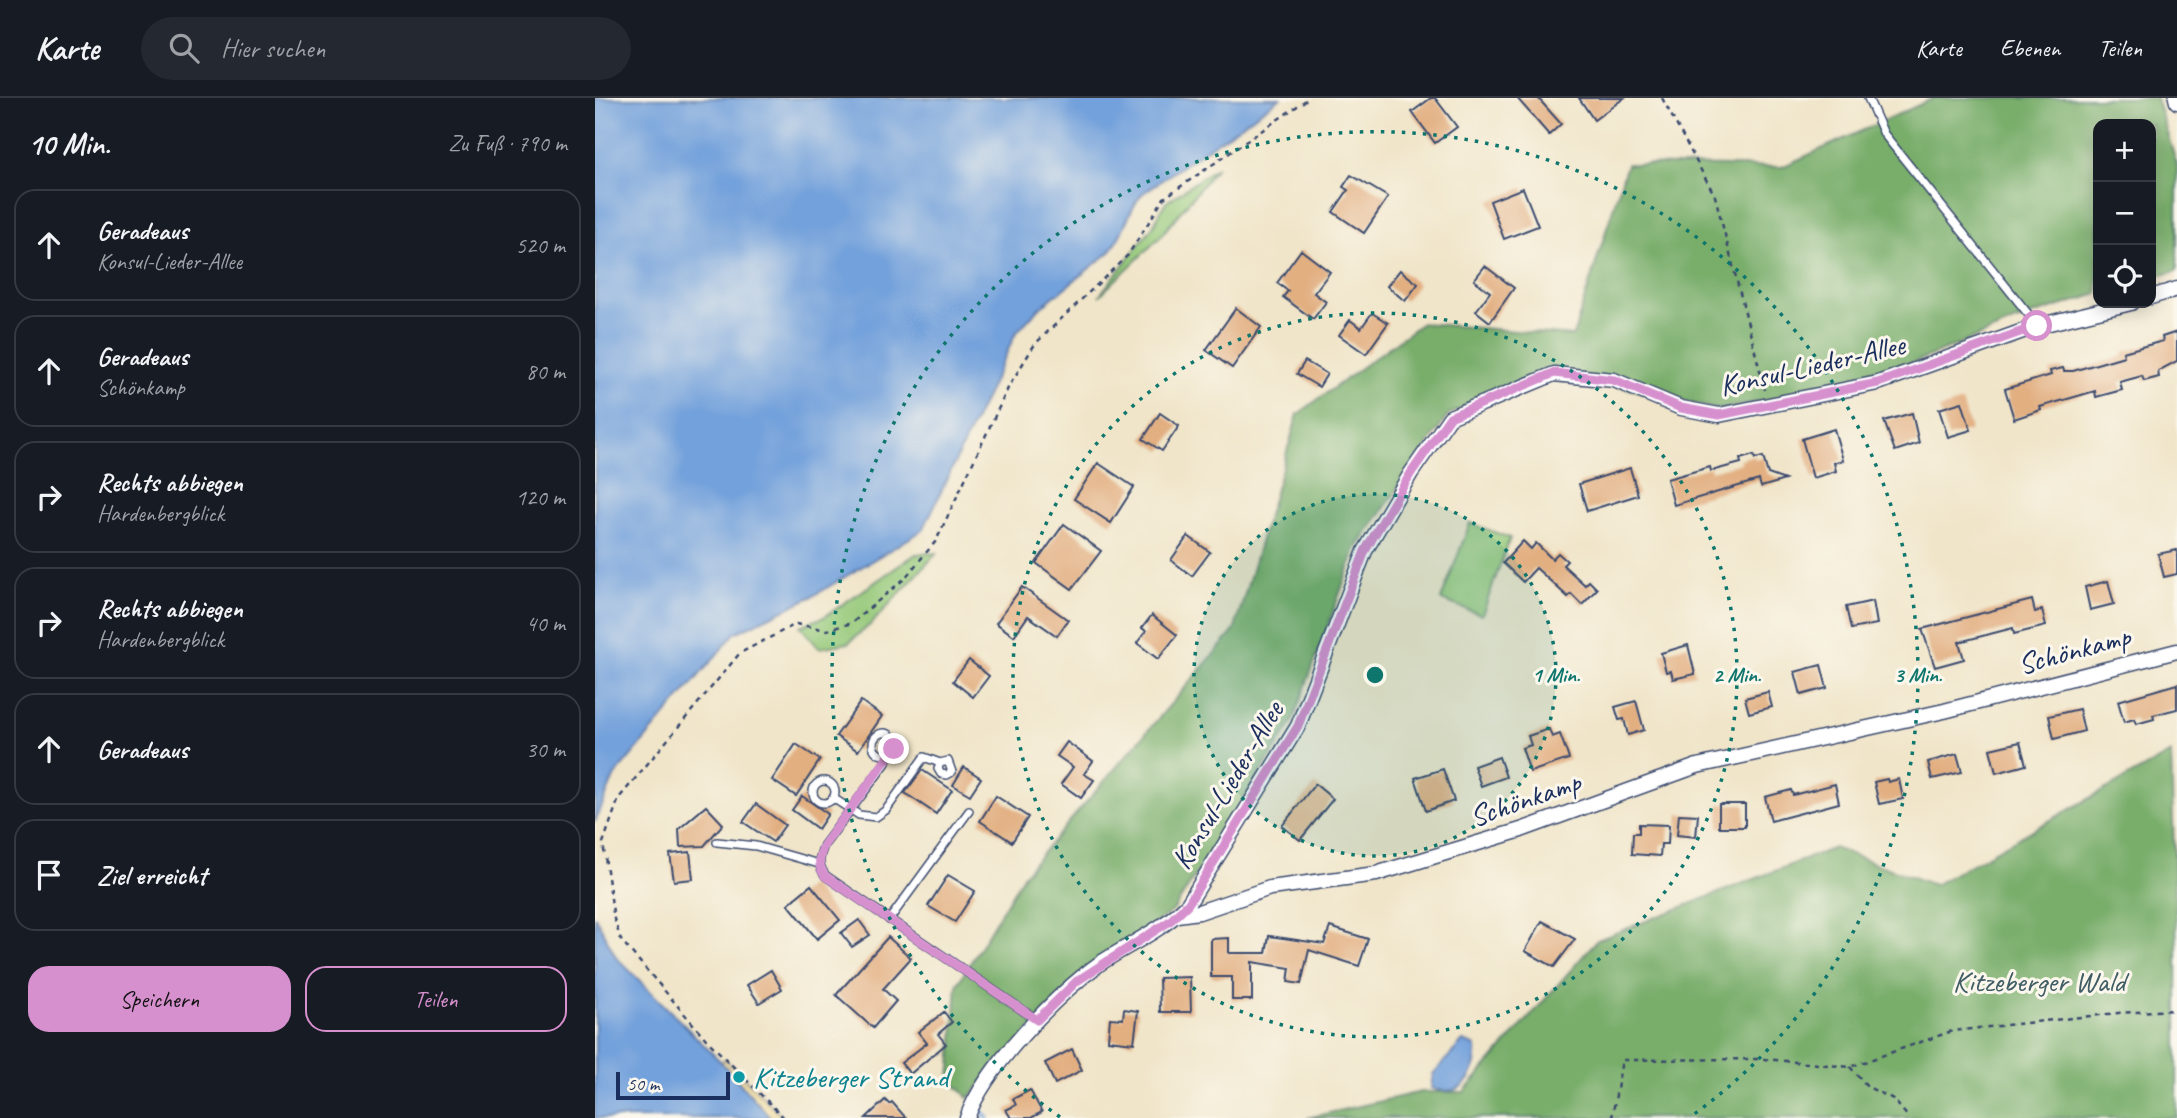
<!DOCTYPE html>
<html lang="de">
<meta charset="utf-8">
<style>
body{margin:0;font-family:Caveat,sans-serif;background:#242831;color:#f1f3f6}
.controls{position:absolute;right:21px;top:21px;display:grid;overflow:hidden;border-radius:14px;box-shadow:0 4px 18px #0003}
.controls button{width:63px;height:63px;display:grid;place-items:center;padding:0;border:0;border-bottom:2px solid #363941;background:#171b24;color:#f1f3f6;font:35px sans-serif}
.scale{position:absolute;left:21px;bottom:18px;width:114px;box-sizing:border-box;padding-left:7px;border:4px solid #1b2f5e;border-top:0;font-size:19px;line-height:24px;white-space:nowrap;color:#1b2f5e;-webkit-text-stroke:5px #fbf7ec;paint-order:stroke}
.stop{position:absolute;width:21px;height:21px;margin:-16px;border:5px solid #d690ce;border-radius:50%;background:#fff}
.stop.end{background:#d690ce;border-color:#fff;box-shadow:0 2px 7px #0008}
.list{margin:0;padding:0;list-style:none}
h2{display:flex;justify-content:space-between;align-items:center;height:91px;margin:0;padding:0 28px;font-size:30px}
h2 small{font-size:23px;font-weight:400;color:#9ea1a6}
.list li{display:grid;grid-template-columns:46px 1fr auto;gap:21px;align-items:center;box-sizing:border-box;height:112px;margin:0 14px 14px;padding:0 14px;border:2px solid #363941;border-radius:21px}
.list b{display:block;font-size:26px;white-space:nowrap}
.list p{margin:0;font-size:23px;white-space:nowrap;color:#9ea1a6}
.list em{font-size:23px;font-style:normal;color:#9ea1a6}
.actions{display:flex;gap:14px;padding:21px 28px}
.actions a{flex:1;padding:16px 0;border:2px solid #d690ce;border-radius:21px;text-align:center;font-size:24px;color:#d690ce}
.actions .main{background:#d690ce;color:#111}
.icon{flex:none;width:38px;height:38px;fill:none;stroke:currentColor;stroke-width:2;stroke-linecap:round;stroke-linejoin:round}
.map{position:relative;flex:none;width:1582px;height:1020px;overflow:hidden}
header{display:flex;align-items:center;gap:42px;box-sizing:border-box;height:98px;padding:0 35px;background:#171b24;border-bottom:2px solid #363941}
header strong{font-size:33px}
nav{display:flex;gap:38px;margin-inline-start:auto;font-size:24px}
.search{width:490px;height:63px;background:#242831;display:flex;align-items:center;gap:18px;box-sizing:border-box;padding:0 24px;border-radius:38px;color:#9ea1a6;font-size:26px}
main{display:flex}
aside{flex:1;background:#171b24}
.map>svg:first-child{display:block}
</style>
<header>
<strong>Karte</strong>
<div class="search"><svg class="icon" aria-label="search" viewBox="0 0 24 24"><circle cx="10" cy="10" r="6"/><path d="M15 15l6 6"/></svg>Hier suchen</div>
<nav><a>Karte</a><a>Ebenen</a><a>Teilen</a></nav>
</header>
<main>
<aside>
<h2>10 Min.<small>Zu Fuß · 790 m</small></h2>
<ul class="list">
<li><svg class="icon" aria-label="ahead" viewBox="0 0 24 24"><path d="M12 20V5M6 11l6-6 6 6"/></svg><div><b>Geradeaus</b><p>Konsul-Lieder-Allee</p></div><em>520 m</em></li>
<li><svg class="icon" aria-label="ahead" viewBox="0 0 24 24"><path d="M12 20V5M6 11l6-6 6 6"/></svg><div><b>Geradeaus</b><p>Schönkamp</p></div><em>80 m</em></li>
<li><svg class="icon" aria-label="right" viewBox="0 0 24 24"><path d="M7 20v-9h11M14 6l5 5-5 5"/></svg><div><b>Rechts abbiegen</b><p>Hardenbergblick</p></div><em>120 m</em></li>
<li><svg class="icon" aria-label="right" viewBox="0 0 24 24"><path d="M7 20v-9h11M14 6l5 5-5 5"/></svg><div><b>Rechts abbiegen</b><p>Hardenbergblick</p></div><em>40 m</em></li>
<li><svg class="icon" aria-label="ahead" viewBox="0 0 24 24"><path d="M12 20V5M6 11l6-6 6 6"/></svg><div><b>Geradeaus</b></div><em>30 m</em></li>
<li><svg class="icon" aria-label="arrive" viewBox="0 0 24 24"><path d="M6 21V4h12l-3 4 3 4H6"/></svg><div><b>Ziel erreicht</b></div></li>
</ul>
<div class="actions"><a class="main">Speichern</a><a>Teilen</a></div>
</aside>
<div class="map">
<svg width="1582" height="1020" viewBox="0 0 1582 1020">
<rect width="100%" height="100%" fill="#fbf7ec"/>
<filter id="ink" filterUnits="userSpaceOnUse"><feTurbulence type="fractalNoise" baseFrequency=".0143" numOctaves="2"/><feDisplacementMap in="SourceGraphic" scale="14" xChannelSelector="R" yChannelSelector="G"/><feConvolveMatrix kernelMatrix="1 2 1 2 8 2 1 2 1" color-interpolation-filters="sRGB"/></filter>
<filter id="wash" filterUnits="userSpaceOnUse"><feTurbulence type="fractalNoise" baseFrequency=".00686" numOctaves="4" result="noise"/><feDisplacementMap in="SourceGraphic" scale="28" xChannelSelector="R" yChannelSelector="G"/><feGaussianBlur stdDeviation="1.57" result="paint"/><feColorMatrix in="noise" values="0 0 0 0 0 0 0 0 0 0 0 0 0 0 0 0 0 1.4 0 .05"/><feComposite in="paint" operator="in"/></filter>
<g filter="url(#wash)">
<rect width="100%" height="100%" fill="#f0e5c9"/>
<!-- green -->
<g fill="#96c97a" stroke="#587c6c" stroke-width="2">
<polygon points="622,69 564,140 504,198 558,128 570,105"/>
<polygon points="875,425 915,440 887,517 846,502"/>
<polygon points="342,455 276,526 253,545 224,550 205,528 229,519 321,456"/>
</g>
<!-- forest -->
<g fill="#78ad6a" stroke="#4a6e64" stroke-width="2">
<polygon points="1339,0 1561,0 1582,67 1582,173 1556,180 1556,26 1503,26 1503,196 1434,218 1280,280 1124,312 958,273 854,316 761,451 697,625 578,813 488,873 374,1000 355,982 362,887 429,776 639,533 703,316 827,225 978,238 1032,66 1187,69"/>
<polygon points="1576,655 1582,854 1582,1020 712,1020 826,994 869,994 1002,842 1239,750 1339,787"/>
</g>
<!-- sand -->
<polygon fill="#eeda9e" stroke="#84847e" stroke-width="2" points="130,961 189,1020 176,1020 126,964"/>
<!-- water -->
<g fill="#73a1db" stroke="#47689c" stroke-width="2">
<path d="M0 0H685L547 96C532 114 529 137 514 155L443 211 421 235 328 432 218 498 140 535 20 677 0 724Z"/>
<polygon points="0,818 21,859 126,964 176,1020 0,1020"/>
<path d="M868 943 881 948C883 977 868 1001 836 990L838 976Z"/>
</g>
<g fill="none" stroke-linecap="round" stroke-linejoin="round">
<!-- stream -->
<polyline stroke="#73a1db" stroke-width="4.5" points="385,1011 393,1020"/>
</g>
<g id="blocks">
<!-- building -->
<g fill="#e2af81">
<polygon points="836,0 840,0 862,29 840,45 817,14"/>
<polygon points="922,0 943,0 966,26 954,37"/>
<polygon points="984,0 1029,0 999,22"/>
<polygon points="756,77 793,99 769,135 738,114 753,92 748,89"/>
<polygon points="928,90 943,128 909,141 895,103"/>
<polygon points="706,152 735,174 719,195 731,204 718,221 688,199 693,193 682,185"/>
<polygon points="890,168 919,190 895,224 881,213 895,194 879,182"/>
<polygon points="805,172 823,186 810,203 792,188"/>
<polygon points="641,210 666,229 637,270 611,252"/>
<polygon points="777,215 793,225 771,256 744,237 755,222 766,230"/>
<polygon points="1582,234 1582,263 1563,273 1564,279 1549,283 1547,278 1525,284 1527,292 1501,299 1500,293 1445,309 1446,312 1419,321 1410,291 1456,277 1455,273 1468,270 1469,273 1478,273 1529,258 1528,254 1568,243 1567,239"/>
<polygon points="710,263 732,276 724,289 702,276"/>
<polygon points="1367,304 1376,332 1353,339 1344,311"/>
<polygon points="565,315 584,328 567,353 548,341"/>
<polygon points="1317,315 1324,345 1300,353 1289,323"/>
<polygon points="1239,331 1248,362 1239,365 1241,373 1218,380 1207,341"/>
<polygon points="1159,357 1160,361 1168,359 1173,376 1190,382 1166,389 1164,382 1079,407 1072,381 1115,369 1116,373 1146,365 1145,361"/>
<polygon points="503,365 539,389 516,425 479,401"/>
<polygon points="1035,370 1043,397 992,413 984,386"/>
<polygon points="469,426 506,453 477,491 441,465"/>
<polygon points="593,438 615,454 597,478 576,462"/>
<polygon points="928,443 936,451 941,445 957,461 963,455 972,463 968,467 990,487 994,483 1002,491 987,507 976,496 973,499 941,470 928,484 908,465"/>
<polygon points="1582,452 1582,476 1569,479 1563,456"/>
<polygon points="1513,483 1519,506 1495,512 1490,489"/>
<polygon points="427,489 473,522 462,538 433,518 419,538 401,525"/>
<polygon points="1437,502 1440,514 1447,512 1451,528 1419,536 1418,530 1364,544 1369,561 1340,569 1327,531"/>
<polygon points="1278,503 1282,526 1256,531 1251,509"/>
<polygon points="557,517 582,537 563,561 542,545 551,533 547,530"/>
<polygon points="1093,547 1100,576 1078,581 1076,573 1071,574 1066,555"/>
<polygon points="374,562 394,578 378,599 358,583"/>
<polygon points="1226,567 1232,590 1206,597 1200,574"/>
<polygon points="1582,586 1582,611 1558,617 1559,621 1541,626 1539,621 1529,624 1523,603"/>
<polygon points="1173,594 1177,609 1154,615 1150,600"/>
<polygon points="266,603 287,618 263,653 241,638"/>
<polygon points="1041,603 1049,632 1033,637 1029,621 1024,622 1020,609"/>
<polygon points="1484,611 1489,633 1459,641 1454,618"/>
<polygon points="954,631 957,639 965,636 974,661 935,674 927,650 936,647 933,638"/>
<polygon points="472,644 498,663 489,676 499,682 486,700 466,686 478,669 462,658"/>
<polygon points="1425,644 1431,667 1401,675 1395,651"/>
<polygon points="201,646 225,662 201,698 177,682"/>
<polygon points="1362,656 1367,674 1337,681 1333,664"/>
<polygon points="904,659 911,679 886,688 879,668"/>
<polygon points="369,669 386,680 375,697 358,687"/>
<polygon points="848,671 859,703 831,713 820,680"/>
<polygon points="327,672 357,692 341,716 310,695"/>
<polygon points="1292,681 1293,684 1304,681 1308,701 1284,706 1279,684"/>
<polygon points="720,686 738,701 705,742 687,728"/>
<polygon points="1240,686 1244,705 1176,723 1170,699 1196,692 1198,697"/>
<polygon points="207,698 233,716 223,731 197,712"/>
<polygon points="401,698 433,719 417,744 385,723"/>
<polygon points="161,706 190,727 178,744 148,724"/>
<rect x="1124" y="706" width="26" height="23"/>
<polygon points="111,708 128,726 109,748 85,749 84,731"/>
<polygon points="1084,716 1103,717 1101,739 1082,737"/>
<polygon points="1044,726 1074,727 1073,746 1066,746 1065,758 1037,756 1038,735 1044,735"/>
<polygon points="95,754 98,781 79,783 75,756"/>
<polygon points="353,777 380,793 360,824 333,808"/>
<polygon points="216,787 245,822 222,841 193,806"/>
<polygon points="264,822 275,837 257,849 246,835"/>
<polygon points="947,823 980,841 959,869 930,853"/>
<polygon points="735,829 773,841 764,868 714,852 706,886 693,884 695,870 657,864 657,902 637,902 637,879 616,879 616,841 634,840 634,855 671,855 674,838 729,846"/>
<polygon points="293,839 316,860 288,891 301,903 278,930 241,897"/>
<polygon points="176,872 187,891 164,905 152,887"/>
<polygon points="595,879 596,914 565,914 564,880"/>
<polygon points="529,911 543,913 539,945 513,942 515,920 528,921"/>
<polygon points="349,914 357,924 343,936 351,946 315,976 306,965 332,945 323,934"/>
<polygon points="477,951 487,972 460,986 450,965"/>
<polygon points="435,992 447,1014 436,1020 416,1020 411,1012 421,1007 418,1001"/>
<polygon points="290,1002 294,1006 297,1004 311,1020 271,1020"/>
</g>
</g>
</g>
<g filter="url(#ink)">
<use href="#blocks" fill-opacity="0" stroke="#3b4a6e" stroke-width="2"/>
<g fill="none" stroke-linecap="round" stroke-linejoin="round">
<!-- lane casing -->
<g stroke="#3b4a6e" stroke-width="10">
<g id="lane">
<polyline points="1273,0 1289,36 1442,227"/>
<circle cx="289" cy="646" r="11"/>
<path d="M292 657 291 665 229 747C224 759 222 767 231 778L442 922"/>
<circle cx="229" cy="694" r="11"/>
<polyline points="238,700 264,717 281,719 291,712 329,659 345,665 353,663 357,674 352,677 346,676 343,671 345,665"/>
<polyline points="122,744 161,748 224,766"/>
<polyline points="294,822 374,713"/>
</g>
</g>
<!-- street casing -->
<g stroke="#3b4a6e" stroke-width="17">
<g id="street">
<polyline points="1581,0 1582,4"/>
<polyline points="1556,199 1582,191"/>
<polyline points="582,817 604,814 675,790 781,776 926,732 1102,668 1349,613 1582,553"/>
<path d="M372 1020C389 971 462 896 504 866 534 846 568 832 593 806L703 628 770 453 816 375 855 319 959 276 1019 282 1086 310 1124 317 1283 285 1442 228 1536 205"/>
</g>
</g>
<!-- path -->
<g stroke="#3b4a6e" stroke-width="2.5" stroke-dasharray="5 5" stroke-linecap="butt">
<polyline points="1067,0 1120,98 1170,292"/>
<polyline points="1255,969 1273,989 1298,1001 1314,1020"/>
<polyline points="189,1020 111,941 26,842 19,821 8,745 24,700 145,555 201,526 232,532 257,525 309,481 341,443 414,288 440,246 533,157 569,100 714,0"/>
<polyline points="1017,1020 1027,962 1169,961 1255,969 1357,933 1523,915 1582,912"/>
</g>
<!-- lane -->
<use href="#lane" stroke="#fff" stroke-width="7"/>
<!-- street -->
<use href="#street" stroke="#fff" stroke-width="14"/>
</g>
</g>
<g fill="none" stroke-linecap="round" stroke-linejoin="round" filter="url(#ink)">
<!-- route -->
<path stroke="#d690ce" stroke-width="9" d="M299 651 229 747C224 759 222 767 230 778L442 922 482 883 575 823 593 806 703 628 770 453 816 375 855 319 959 275 1019 282 1086 310 1124 317 1283 285 1442 228"/>
</g>
<!-- distance rings -->
<circle cx="780" cy="577" r="181" fill="#0f766e" fill-opacity=".12"/>
<g fill="none" stroke="#0f766e" stroke-width="3.5" stroke-dasharray="3.5 7">
<circle cx="780" cy="577" r="181"/>
<circle cx="780" cy="577" r="362"/>
<path d="M465 1019A543 543 0 1 1 1095 1019"/>
</g>
<!-- markers -->
<circle fill="#0f9aa8" stroke="#fbf7ec" stroke-width="2.5" cx="144" cy="979" r="7"/>
<g text-anchor="middle" dominant-baseline="central" stroke-width="6" stroke-linejoin="round" paint-order="stroke">
<!-- street labels -->
<g font-size="30" fill="#1b2f5e" stroke="#fbf7ec">
<text transform="translate(1217 267) rotate(-13)">Konsul-Lieder-Allee</text>
<text transform="translate(1479 552) rotate(-15)">Schönkamp</text>
<text transform="translate(632 687) rotate(-59)">Konsul-Lieder-Allee</text>
<text transform="translate(930 701) rotate(-19)">Schönkamp</text>
</g>
<!-- park labels -->
<g font-size="30" fill="#405d66" stroke="#fbf7ec">
<text x="1444" y="883">Kitzeberger Wald</text>
</g>
<!-- culture labels -->
<g font-size="30" fill="#0d838f" stroke="#fbf7ec" text-anchor="start">
<text x="158" y="979">Kitzeberger Strand</text>
</g>
</g>
<circle cx="780" cy="577" r="10" fill="#0f766e" stroke="#fbf7ec" stroke-width="3.5"/>
<g font-size="21" text-anchor="middle" font-weight="bold" fill="#0f766e" stroke="#fbf7ec" stroke-width="6" stroke-linejoin="round" paint-order="stroke">
<text x="961" y="584">1 Min.</text>
<text x="1142" y="584">2 Min.</text>
<text x="1323" y="584">3 Min.</text>
</g>
</svg>
<div class="controls">
<button>+</button>
<button>−</button>
<button><svg class="icon" aria-label="locate" viewBox="0 0 24 24"><circle cx="12" cy="12" r="6"/><path d="M12 2v4M12 18v4M2 12h4M18 12h4"/></svg></button>
</div>
<div class="scale">50 m</div>
<div class="stop" style="left:1442px;top:228px"></div>
<div class="stop end" style="left:299px;top:651px"></div>
</div>
</main>
